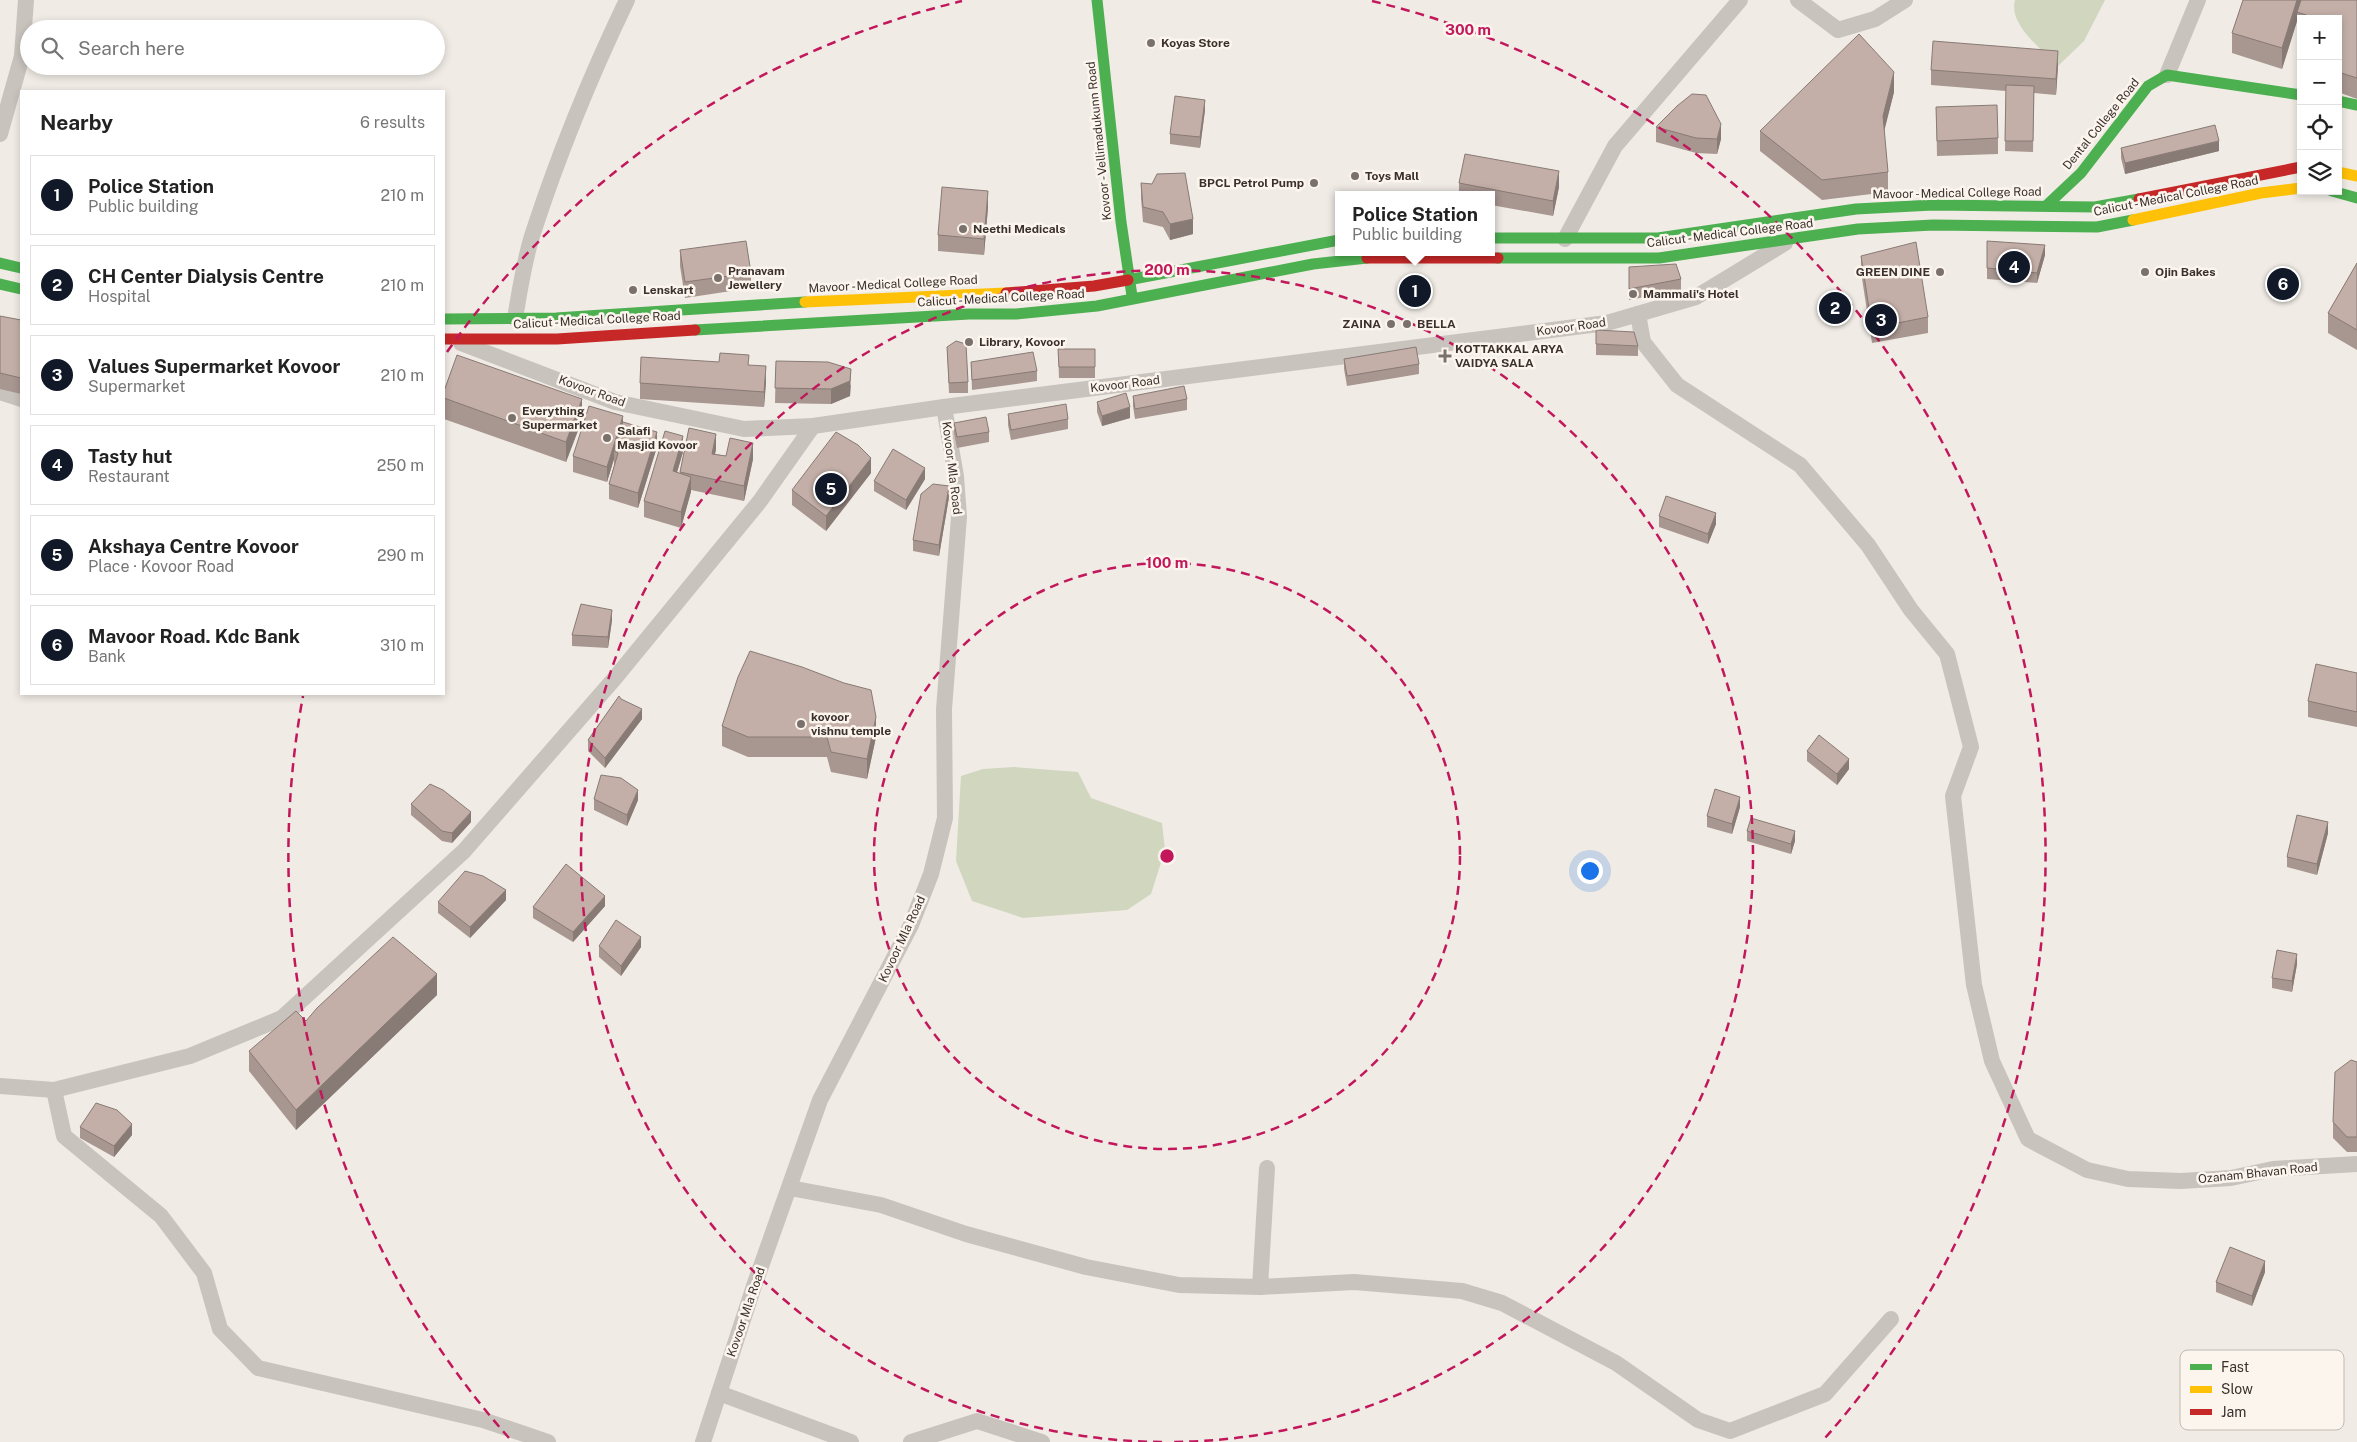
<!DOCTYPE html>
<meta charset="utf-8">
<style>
body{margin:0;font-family:"Public Sans",sans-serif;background:#f2f2f2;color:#222}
.controls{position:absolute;right:15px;top:15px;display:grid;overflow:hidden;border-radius:0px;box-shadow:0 2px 8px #0003}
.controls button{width:45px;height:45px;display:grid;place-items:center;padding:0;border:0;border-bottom:1px solid #e0e0e0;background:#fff;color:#222;font:25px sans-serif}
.you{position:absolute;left:1589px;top:870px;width:18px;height:18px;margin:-12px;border:4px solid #fff;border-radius:50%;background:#1a73e8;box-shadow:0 0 0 8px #1a73e833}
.badge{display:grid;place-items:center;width:32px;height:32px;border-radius:50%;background:#111827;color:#fff;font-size:16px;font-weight:700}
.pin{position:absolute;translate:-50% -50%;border:2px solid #fff;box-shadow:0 1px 5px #0006}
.popup{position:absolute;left:1335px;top:191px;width:160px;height:65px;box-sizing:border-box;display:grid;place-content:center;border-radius:0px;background:#fff;filter:drop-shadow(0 1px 4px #0005);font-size:16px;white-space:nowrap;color:#767676}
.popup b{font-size:19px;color:#222}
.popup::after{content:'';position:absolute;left:50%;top:100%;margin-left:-10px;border:10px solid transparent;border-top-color:#fff}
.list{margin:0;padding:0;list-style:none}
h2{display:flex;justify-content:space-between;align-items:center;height:65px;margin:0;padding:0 20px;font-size:21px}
h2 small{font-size:16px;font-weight:400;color:#767676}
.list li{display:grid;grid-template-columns:32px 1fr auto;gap:15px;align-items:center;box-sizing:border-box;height:80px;margin:0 10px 10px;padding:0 10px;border:1px solid #e0e0e0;border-radius:0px}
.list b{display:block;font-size:19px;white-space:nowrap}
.list p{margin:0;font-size:16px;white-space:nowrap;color:#767676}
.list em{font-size:16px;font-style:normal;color:#767676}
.icon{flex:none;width:28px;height:28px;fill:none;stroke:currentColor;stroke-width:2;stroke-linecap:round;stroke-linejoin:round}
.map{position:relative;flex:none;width:2357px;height:1442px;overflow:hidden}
.search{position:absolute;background:#fff;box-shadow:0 2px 8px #0003;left:20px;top:20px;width:425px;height:55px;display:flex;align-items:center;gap:12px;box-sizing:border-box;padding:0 18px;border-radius:28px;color:#767676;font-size:19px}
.panel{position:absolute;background:#fff;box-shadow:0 2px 8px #0003;left:20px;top:90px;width:425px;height:605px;border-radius:0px}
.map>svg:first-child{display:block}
</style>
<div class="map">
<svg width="2357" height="1442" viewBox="0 0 2357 1442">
<rect width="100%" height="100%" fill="#f0ebe5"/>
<!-- green -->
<g fill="#d1d6bf">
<path d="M2015 0H2105L2084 41 2058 66C2043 50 2008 25 2015 0Z"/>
<polygon points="1014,767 1078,772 1091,798 1162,823 1165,850 1151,894 1127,910 1023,918 972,901 956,861 961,776 983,769"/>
</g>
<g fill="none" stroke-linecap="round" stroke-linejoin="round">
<!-- street -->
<g stroke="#c9c3be" stroke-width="16">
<polyline points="1798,0 1838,30 1875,19 1905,0"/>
<polyline points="2167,75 2198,0"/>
<polyline points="0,134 22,56 26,0"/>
<polyline points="1565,239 1615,146 1740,0"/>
<polyline points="1638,314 1643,342 1677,385 1800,465 1868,545 1911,610 1947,654 1971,747 1953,796 1974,985 1992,1061 2028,1139 2087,1170 2128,1179 2181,1181 2231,1178 2273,1169 2357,1164"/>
<path d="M515 318C520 290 524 260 533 233 559 153 591 75 627 0"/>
<polyline points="461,343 615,402 744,429 813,426 944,407 1607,323 1696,297 1785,243"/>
<polyline points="0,392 21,399"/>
<polyline points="0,1086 54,1090 190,1056 282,1018 464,851 615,678 760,501 813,426"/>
<polyline points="54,1090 64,1136 161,1216 204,1273 220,1329 258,1368 483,1420 548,1442"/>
<polyline points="790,1188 881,1205 966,1234 1086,1267 1179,1285 1260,1287 1354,1282 1462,1291 1502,1303 1616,1363 1698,1420 1730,1431 1825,1394 1891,1319"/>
<polyline points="1260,1287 1267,1168"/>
<polyline points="719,1393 851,1442"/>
<polyline points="703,1442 754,1286 820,1100 911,925 931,874 945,818 944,709 959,517 956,476 944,407"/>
<polyline points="911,1442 977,1421 1042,1442"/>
</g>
<!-- fast -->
<g stroke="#4caf50" stroke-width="11">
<polyline points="1097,0 1121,222 1132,296"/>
<polyline points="2338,101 2357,105"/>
<polyline points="2332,191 2357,198"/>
<polyline points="2047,205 2081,173 2148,86 2167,75 2301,95"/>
<polyline points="1491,238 1658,238 1856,209 1933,205 2095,207 2139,199"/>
<polyline points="1498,258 1659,258 1858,229 1933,225 2097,227 2133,220"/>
<polyline points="0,263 21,268"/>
<polyline points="1128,280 1339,240"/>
<polyline points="0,284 21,289"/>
<polyline points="444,319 556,318 805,302"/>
<polyline points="695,330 969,314 1016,314 1097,306 1313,264 1367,258"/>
</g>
<!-- slow -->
<g stroke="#ffc107" stroke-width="11">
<polyline points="2338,172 2357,176"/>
<polyline points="2133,220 2261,193 2301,188"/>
<polyline points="805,302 1006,293"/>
</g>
<!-- jam -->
<g stroke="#c62828" stroke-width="11">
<polyline points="2139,199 2301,167"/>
<polyline points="1367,258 1498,258"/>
<polyline points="1006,293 1094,286 1128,280"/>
<polyline points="444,339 557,339 695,330"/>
</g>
</g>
<!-- wall -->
<g fill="#a89690">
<polygon points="2243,0 2357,0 2357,99 2338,92 2338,19 2301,19 2301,34 2297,32 2297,21 2282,69 2232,53 2232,33"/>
<polygon points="2058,66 2056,95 2034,93 2033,152 2005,151 2006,91 1931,85 1931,70"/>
<polygon points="1894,92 1884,130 1888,172 1888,192 1822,200 1760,151 1760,131"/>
<polygon points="1936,107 1998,138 1998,154 1937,156"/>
<polygon points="1205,110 1200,148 1170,144 1170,134"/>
<polygon points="1656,127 1721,139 1717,154 1696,153 1656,142"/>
<polygon points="2121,148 2219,151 2125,174 2121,158"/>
<polygon points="1141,183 1193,234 1170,240 1163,227 1143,222 1141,198"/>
<polygon points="1459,183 1559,187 1553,216 1491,205 1491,195 1459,195"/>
<polygon points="988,207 984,255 938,251 938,235"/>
<polygon points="1987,241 2045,255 2037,283 1987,279"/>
<polygon points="680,250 751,273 751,288 685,298 680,266"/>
<polygon points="1861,256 1928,317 1928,333 1872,343 1861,272"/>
<polygon points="2357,263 2357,350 2328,333 2328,313"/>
<polygon points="1629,267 1681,279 1681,290 1629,300"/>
<polygon points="0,316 21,320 21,394 0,389"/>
<polygon points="1596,344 1638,346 1638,356 1596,355"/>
<polygon points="947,347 968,382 968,393 949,393"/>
<polygon points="1058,349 1095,349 1095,378 1059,378"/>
<polygon points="1344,359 1419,364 1419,374 1347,386 1344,369"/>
<polygon points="776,361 851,385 850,396 831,404 775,403"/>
<polygon points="971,362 1037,371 1037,381 972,390"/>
<polygon points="749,365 766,382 764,407 640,399 640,383"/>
<polygon points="444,391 582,420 566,462 444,419"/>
<polygon points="1133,396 1187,399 1187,410 1135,419 1133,406"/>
<polygon points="1097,402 1130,418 1102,426 1097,412"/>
<polygon points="1008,414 1068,419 1068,429 1011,440 1008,425"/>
<polygon points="623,423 657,447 638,508 609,499 609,484 614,466 614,459 607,482 573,472 573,456"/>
<polygon points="954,423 989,432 989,442 957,448 954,433"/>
<polygon points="689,428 716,449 715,454 726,456 753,459 744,501 691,490 681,528 644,517 644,501 683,452 677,472 680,473"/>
<polygon points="871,473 826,531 792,505 792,490"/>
<polygon points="925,479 906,510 874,491 874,481"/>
<polygon points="949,497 939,556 913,551 913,540"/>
<polygon points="1659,516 1716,524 1708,544 1659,527"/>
<polygon points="612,620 608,648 572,646 572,635"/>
<polygon points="2357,673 2357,727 2308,717 2308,701"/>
<polygon points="621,699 642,719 605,768 588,751 588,740"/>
<polygon points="722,726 876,737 867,779 831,772 827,757 748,757 722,746"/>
<polygon points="1807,751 1849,769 1837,785 1807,761"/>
<polygon points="594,799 638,800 627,826 594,810"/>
<polygon points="411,804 471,822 452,843 442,841 411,815"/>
<polygon points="1740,807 1732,834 1707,827 1707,816"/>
<polygon points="1747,831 1795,841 1791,854 1747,841"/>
<polygon points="2328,833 2317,875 2287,867 2287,857"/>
<polygon points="506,900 470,938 438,913 438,902"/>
<polygon points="605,906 573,942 533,918 533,907"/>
<polygon points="599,946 641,947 621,976 599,957"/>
<polygon points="2297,964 2292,992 2272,988 2272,978"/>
<polygon points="437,995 296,1130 249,1071 249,1051 306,1021"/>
<polygon points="2357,1062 2357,1152 2347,1152 2333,1138 2333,1122"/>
<polygon points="80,1127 132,1135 114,1157 80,1138"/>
<polygon points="2265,1272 2252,1306 2216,1292 2216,1282"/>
</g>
<!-- shaded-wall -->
<g fill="#887a75">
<polygon points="2297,0 2304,0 2297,12 2297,21 2282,69 2282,48"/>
<polygon points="2058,51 2058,66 2056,95 2056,79"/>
<polygon points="1894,72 1894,92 1883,136 1883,116"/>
<polygon points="1205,100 1205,110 1200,148 1200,137"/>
<polygon points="1721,124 1721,139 1717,154 1717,139"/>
<polygon points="2219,141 2219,151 2125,174 2125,163"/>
<polygon points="1559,171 1559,187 1553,216 1553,201"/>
<polygon points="988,191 988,207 984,255 984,239"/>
<polygon points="1193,219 1193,234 1170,240 1170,224"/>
<polygon points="2045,245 2045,255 2037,283 2037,273"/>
<polygon points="766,366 766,382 764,407 764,392"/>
<polygon points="851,369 850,396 831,404 831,389"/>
<polygon points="582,399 582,420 566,462 566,442"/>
<polygon points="1130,407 1130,418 1102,426 1102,416"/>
<polygon points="623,416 623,432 614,451 614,459 607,482 607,467"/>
<polygon points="657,432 657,447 638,508 638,493"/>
<polygon points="716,434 716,449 712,469 712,454"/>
<polygon points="683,436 683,452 673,486 673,471"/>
<polygon points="753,443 753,459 744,501 744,486"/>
<polygon points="871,458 871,473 826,531 826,516"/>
<polygon points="925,468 925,479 906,510 906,500"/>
<polygon points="691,477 691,492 681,528 681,512"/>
<polygon points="949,486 949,497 939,556 939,545"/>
<polygon points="1716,513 1716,524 1708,544 1708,534"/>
<polygon points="612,610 612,620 608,648 608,637"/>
<polygon points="642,709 642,719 605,768 605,758"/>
<polygon points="876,717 876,737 867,779 867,759"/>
<polygon points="1849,759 1849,769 1837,785 1837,774"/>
<polygon points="638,790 638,800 627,826 627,815"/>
<polygon points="1740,797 1740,807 1732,834 1732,824"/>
<polygon points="471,812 471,822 452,843 452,833"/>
<polygon points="2328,822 2328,833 2317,875 2317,864"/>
<polygon points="1795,831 1795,841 1791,854 1791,844"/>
<polygon points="506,890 506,900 470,938 470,927"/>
<polygon points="605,896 605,906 573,942 573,932"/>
<polygon points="641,937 641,947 621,976 621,966"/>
<polygon points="2297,954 2297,964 2292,992 2292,981"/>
<polygon points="437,974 437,995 296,1130 296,1110"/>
<polygon points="132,1124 132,1135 114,1157 114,1146"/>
<polygon points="2265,1261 2265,1272 2252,1306 2252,1296"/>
</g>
<!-- building -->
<g fill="#c3afa7" stroke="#887a75">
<polygon points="2243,0 2297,0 2282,48 2232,33"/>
<polygon points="2301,0 2357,0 2357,78 2338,72 2338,19 2318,19 2297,12"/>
<polygon points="1859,34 1894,72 1883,116 1888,172 1822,180 1760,131"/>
<polygon points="1933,41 2058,51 2056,79 1931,70"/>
<polygon points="2006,85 2034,86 2033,141 2005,141"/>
<polygon points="1692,94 1706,95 1721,124 1717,139 1696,138 1656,127 1677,106"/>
<polygon points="1175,96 1205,100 1200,137 1170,134"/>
<polygon points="1997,105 1998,138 1937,141 1936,107"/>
<polygon points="2215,125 2219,141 2125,163 2121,148"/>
<polygon points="1465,154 1559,171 1553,201 1459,183"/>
<polygon points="1185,173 1193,219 1170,224 1163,212 1143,207 1141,183 1152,184 1157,174"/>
<polygon points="942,187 988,191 984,239 938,235"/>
<polygon points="746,241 751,273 685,282 680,250"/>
<polygon points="1987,241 2045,245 2037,273 1987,268"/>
<polygon points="1916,242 1928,317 1872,328 1861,256"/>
<polygon points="2357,263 2357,330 2328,313"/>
<polygon points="1676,264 1681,279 1629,289 1629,267"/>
<polygon points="0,316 21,320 21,378 0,373"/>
<polygon points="1596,330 1634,332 1638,346 1596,344"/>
<polygon points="956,341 966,344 968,382 949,383 947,347"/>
<polygon points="1416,347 1419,364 1347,376 1344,359"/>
<polygon points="1058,349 1095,349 1095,367 1059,367"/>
<polygon points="1033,352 1037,371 972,380 971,362"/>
<polygon points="720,353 749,355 748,365 766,366 764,392 640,383 641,357 719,362"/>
<polygon points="457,355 582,399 566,442 444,398 444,391"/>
<polygon points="776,361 828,362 851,369 850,381 831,389 775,388"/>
<polygon points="1184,386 1187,399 1135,409 1133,396"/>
<polygon points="1126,393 1130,407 1102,416 1097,402"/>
<polygon points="1066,404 1068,419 1011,430 1008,414"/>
<polygon points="589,406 623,416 607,467 573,456"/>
<polygon points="986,417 989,432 957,437 954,423"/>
<polygon points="623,422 657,432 638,493 609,484 618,453 614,451"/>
<polygon points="689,428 716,434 712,454 726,456 730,438 753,443 744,486 680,472"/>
<polygon points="665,431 683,436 673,471 691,477 681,512 644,501"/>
<polygon points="836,432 858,445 871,458 826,516 792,490"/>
<polygon points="893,449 925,468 906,500 874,481"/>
<polygon points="933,484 949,486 939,545 913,540 921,494"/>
<polygon points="1666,496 1716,513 1708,534 1659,516"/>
<polygon points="581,604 612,610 608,637 572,635"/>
<polygon points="750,651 802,667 844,683 871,690 876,717 867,759 831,752 827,737 748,737 722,726 738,677"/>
<polygon points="2316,664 2357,673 2357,712 2308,701"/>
<polygon points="619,696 621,699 642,709 605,758 588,740"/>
<polygon points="1819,735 1849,759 1837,774 1807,751"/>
<polygon points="601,775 621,778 638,790 627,815 594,799"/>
<polygon points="430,784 443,790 471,812 452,833 442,831 411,804"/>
<polygon points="1715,789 1740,797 1732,824 1707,816"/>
<polygon points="2297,815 2328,822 2317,864 2287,857"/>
<polygon points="1751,818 1795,831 1791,844 1747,831"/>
<polygon points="566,864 605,896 573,932 533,907"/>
<polygon points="465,871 483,876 506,890 470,927 438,902"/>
<polygon points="616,920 641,937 621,966 599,946"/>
<polygon points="393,937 437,974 296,1110 249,1051 296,1011 306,1021 317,1008"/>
<polygon points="2277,950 2297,954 2292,981 2272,978"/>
<polygon points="2351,1060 2357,1062 2357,1137 2347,1137 2333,1122 2335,1072"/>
<polygon points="96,1103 117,1110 132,1124 114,1146 80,1127"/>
<polygon points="2230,1247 2265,1261 2252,1296 2216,1282"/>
</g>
<!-- distance rings -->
<g fill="none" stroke="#c2185b" stroke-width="2.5" stroke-dasharray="9 6">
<circle cx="1167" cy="856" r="293"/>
<path d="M1162 1442A586 586 0 1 1 1172 1442"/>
<path d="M509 1438A879 879 0 0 1 303 696M447 352A879 879 0 0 1 962 1M1372 1A879 879 0 0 1 1825 1438"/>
</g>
<!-- markers -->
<g fill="#7a716c" stroke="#fbf5ee" stroke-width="2">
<circle cx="1151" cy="43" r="5"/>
<circle cx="1355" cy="176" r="5"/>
<circle cx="1314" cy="183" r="5"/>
<circle cx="963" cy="229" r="5"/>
<circle cx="1940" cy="272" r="5"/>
<circle cx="2145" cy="272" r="5"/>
<circle cx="718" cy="278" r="5"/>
<circle cx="633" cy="290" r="5"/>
<circle cx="1633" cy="294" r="5"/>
<circle cx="1391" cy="324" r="5"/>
<circle cx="1407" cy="324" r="5"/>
<circle cx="969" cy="342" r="5"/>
<path d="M1442.5 348.5h5v5h5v5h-5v5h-5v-5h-5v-5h5z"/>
<circle cx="512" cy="418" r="5"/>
<circle cx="607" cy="438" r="5"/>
<circle cx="801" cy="724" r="5"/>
</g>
<g text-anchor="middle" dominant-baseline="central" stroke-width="5" stroke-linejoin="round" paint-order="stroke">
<!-- poi labels -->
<g font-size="12" font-weight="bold" fill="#3b302b" stroke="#fbf5ee" text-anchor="start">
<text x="1161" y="43">Koyas Store</text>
<text x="1365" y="176">Toys Mall</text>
<text x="1304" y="183" text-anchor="end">BPCL Petrol Pump</text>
<text x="973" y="229">Neethi Medicals</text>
<text x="728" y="271">Pranavam<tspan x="728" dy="14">Jewellery</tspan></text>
<text x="1930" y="272" text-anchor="end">GREEN DINE</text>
<text x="2155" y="272">Ojin Bakes</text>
<text x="643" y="290">Lenskart</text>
<text x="1643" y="294">Mammali's Hotel</text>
<text x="1381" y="324" text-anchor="end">ZAINA</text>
<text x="1417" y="324">BELLA</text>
<text x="979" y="342">Library, Kovoor</text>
<text x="1455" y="349">KOTTAKKAL ARYA<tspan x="1455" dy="14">VAIDYA SALA</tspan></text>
<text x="522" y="411">Everything<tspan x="522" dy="14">Supermarket</tspan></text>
<text x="617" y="431">Salafi<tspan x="617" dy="14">Masjid Kovoor</tspan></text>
<text x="811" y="717">kovoor<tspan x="811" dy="14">vishnu temple</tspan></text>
</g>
<!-- street labels -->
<g font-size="12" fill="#3b302b" stroke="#fbf5ee">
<text transform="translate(2101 124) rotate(-51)">Dental College Road</text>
<text transform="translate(1099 141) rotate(-96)">Kovoor - Vellimadukunn Road</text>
<text transform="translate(1957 193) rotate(-1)">Mavoor - Medical College Road</text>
<text transform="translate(2176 196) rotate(-11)">Calicut - Medical College Road</text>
<text transform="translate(1730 233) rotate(-7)">Calicut - Medical College Road</text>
<text transform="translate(893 284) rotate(-3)">Mavoor - Medical College Road</text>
<text transform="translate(1001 298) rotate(-3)">Calicut - Medical College Road</text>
<text transform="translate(597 320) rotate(-3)">Calicut - Medical College Road</text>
<text transform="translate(1571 327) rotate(-8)">Kovoor Road</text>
<text transform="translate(1125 384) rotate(-7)">Kovoor Road</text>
<text transform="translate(592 391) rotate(20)">Kovoor Road</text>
<text transform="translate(952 468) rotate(83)">Kovoor Mla Road</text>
<text transform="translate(902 939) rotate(-65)">Kovoor Mla Road</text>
<text transform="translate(2258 1173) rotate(-6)">Ozanam Bhavan Road</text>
<text transform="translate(746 1312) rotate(-71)">Kovoor Mla Road</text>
</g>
</g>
<!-- legend -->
<rect x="2180" y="1350" width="164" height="80" rx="8" fill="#fbf5ee" stroke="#c1bab4" stroke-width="1"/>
<rect x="2190" y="1364" width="22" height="6" fill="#4caf50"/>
<rect x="2190" y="1386" width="22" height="7" fill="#ffc107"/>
<rect x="2190" y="1409" width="22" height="6" fill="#c62828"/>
<g font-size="14" fill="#3b302b">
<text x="2221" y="1372">Fast</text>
<text x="2221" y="1394">Slow</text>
<text x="2221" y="1417">Jam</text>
</g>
<circle cx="1167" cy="856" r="8" fill="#c2185b" stroke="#fbf5ee" stroke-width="2.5"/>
<g font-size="15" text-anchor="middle" font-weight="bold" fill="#c2185b" stroke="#fbf5ee" stroke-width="5" stroke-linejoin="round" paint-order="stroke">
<text x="1468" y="35">300 m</text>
<text x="1167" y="275">200 m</text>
<text x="1167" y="568">100 m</text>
</g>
</svg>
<div class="controls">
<button>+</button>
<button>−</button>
<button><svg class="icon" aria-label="locate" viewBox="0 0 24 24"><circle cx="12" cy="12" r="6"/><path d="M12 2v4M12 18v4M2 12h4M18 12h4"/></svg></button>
<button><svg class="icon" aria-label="layers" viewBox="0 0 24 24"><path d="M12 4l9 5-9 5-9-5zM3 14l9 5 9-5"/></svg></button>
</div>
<div class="you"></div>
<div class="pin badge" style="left:1415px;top:291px">1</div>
<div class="popup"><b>Police Station</b>Public building</div>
<div class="pin badge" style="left:1835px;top:308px">2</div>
<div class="pin badge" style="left:1881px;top:320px">3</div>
<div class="pin badge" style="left:2014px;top:267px">4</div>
<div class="pin badge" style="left:831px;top:489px">5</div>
<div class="pin badge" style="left:2283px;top:284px">6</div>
<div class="search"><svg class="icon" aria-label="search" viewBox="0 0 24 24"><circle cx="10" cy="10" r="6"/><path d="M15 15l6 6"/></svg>Search here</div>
<section class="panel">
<h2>Nearby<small>6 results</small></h2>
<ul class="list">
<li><span class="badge">1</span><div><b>Police Station</b><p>Public building</p></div><em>210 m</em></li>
<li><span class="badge">2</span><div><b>CH Center Dialysis Centre</b><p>Hospital</p></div><em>210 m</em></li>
<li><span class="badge">3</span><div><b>Values Supermarket Kovoor</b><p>Supermarket</p></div><em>210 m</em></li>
<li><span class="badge">4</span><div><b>Tasty hut</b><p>Restaurant</p></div><em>250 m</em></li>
<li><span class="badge">5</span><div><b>Akshaya Centre Kovoor</b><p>Place · Kovoor Road</p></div><em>290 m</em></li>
<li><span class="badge">6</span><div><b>Mavoor Road. Kdc Bank</b><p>Bank</p></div><em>310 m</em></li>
</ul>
</section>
</div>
